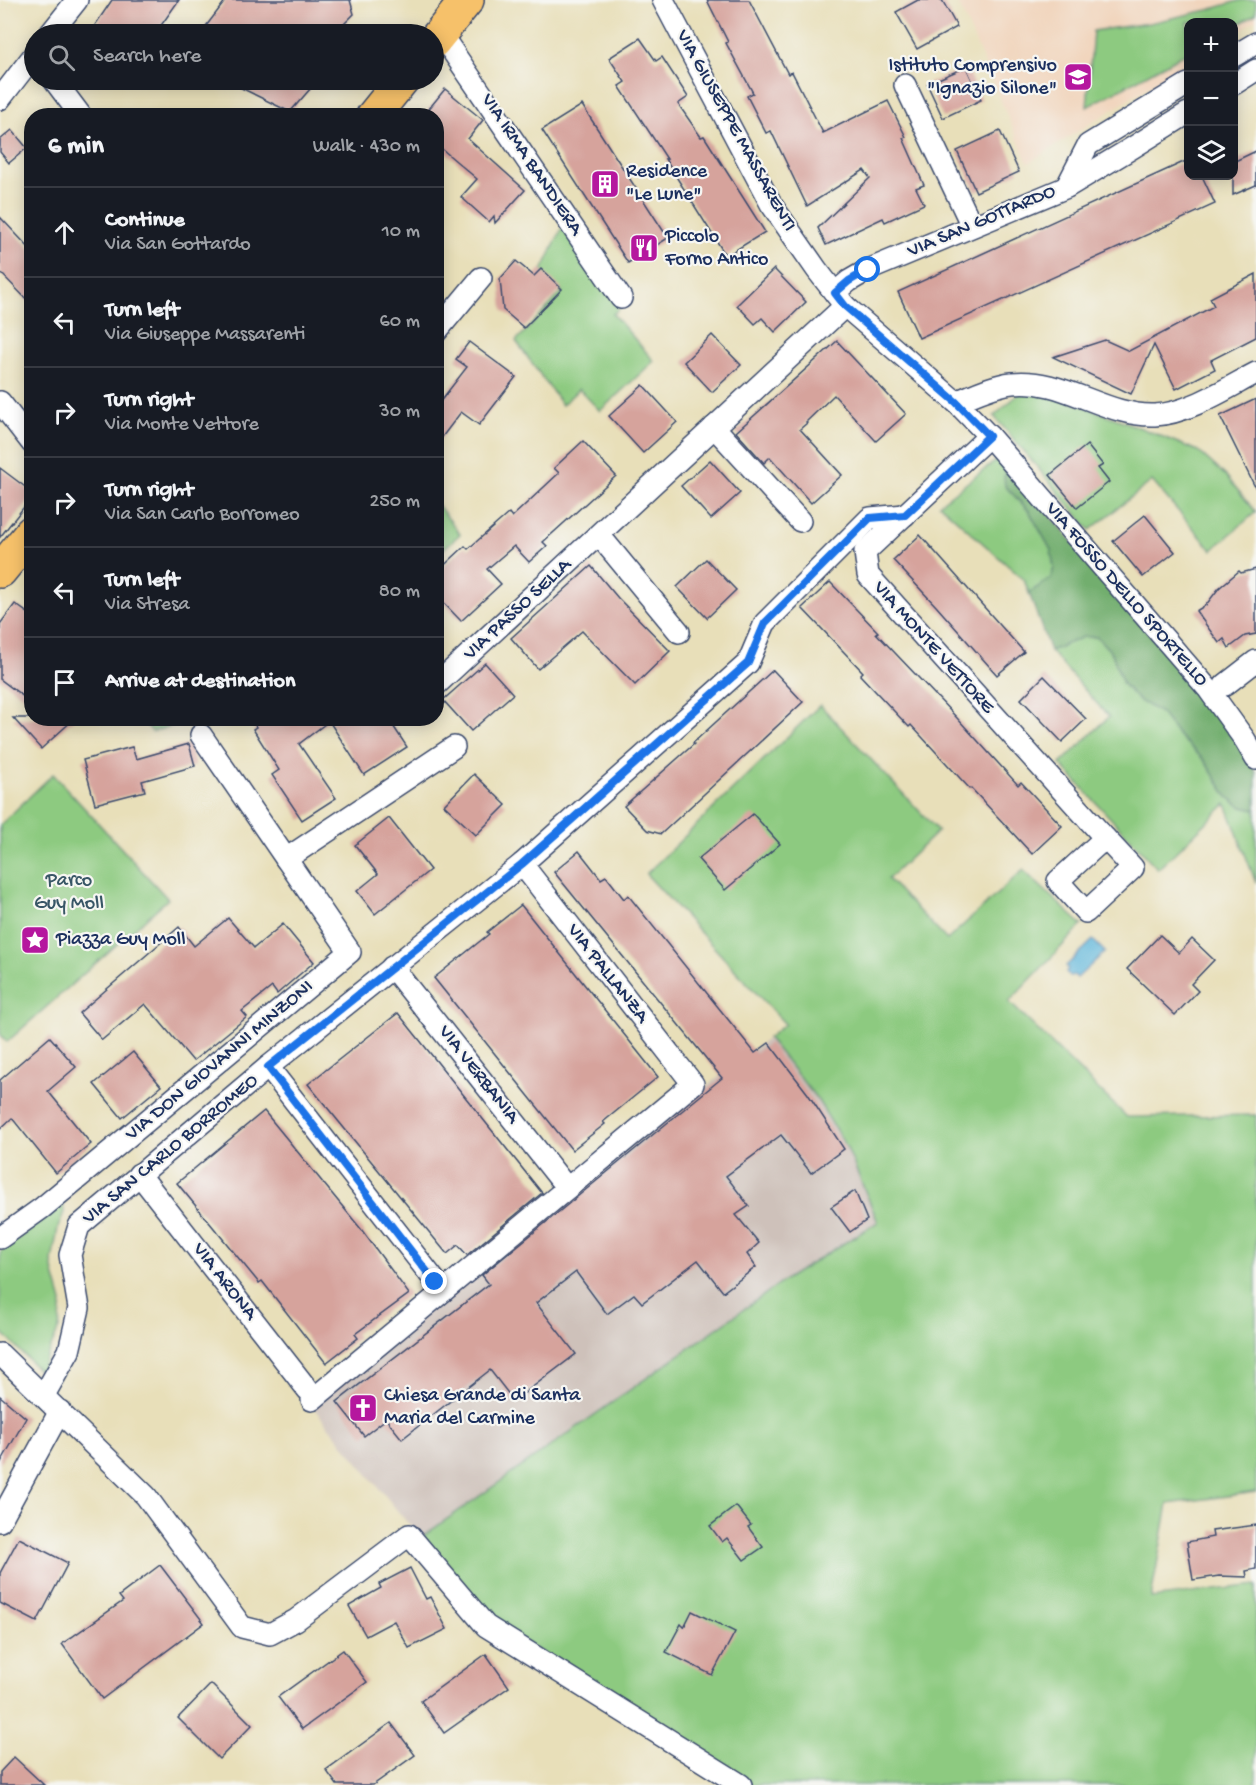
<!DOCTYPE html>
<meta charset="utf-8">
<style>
body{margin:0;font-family:"Gochi Hand",sans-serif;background:#20242c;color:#f1f3f6}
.controls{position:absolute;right:18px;top:18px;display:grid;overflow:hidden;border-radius:12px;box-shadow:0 3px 15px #0003}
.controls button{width:54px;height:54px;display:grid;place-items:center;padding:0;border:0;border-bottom:2px solid #363941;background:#171b24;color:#f1f3f6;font:30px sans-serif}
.stop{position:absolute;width:18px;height:18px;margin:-14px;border:4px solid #1a73e8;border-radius:50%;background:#fff}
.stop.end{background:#1a73e8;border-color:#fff;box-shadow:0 2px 6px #0008}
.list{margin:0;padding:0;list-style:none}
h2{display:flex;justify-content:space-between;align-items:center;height:78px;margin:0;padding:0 24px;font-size:26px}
h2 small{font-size:20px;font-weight:400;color:#9ea1a6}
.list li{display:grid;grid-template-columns:39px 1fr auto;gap:18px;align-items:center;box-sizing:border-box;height:90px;padding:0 24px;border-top:2px solid #363941}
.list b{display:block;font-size:22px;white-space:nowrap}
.list p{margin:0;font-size:20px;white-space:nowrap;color:#9ea1a6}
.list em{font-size:20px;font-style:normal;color:#9ea1a6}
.icon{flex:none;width:33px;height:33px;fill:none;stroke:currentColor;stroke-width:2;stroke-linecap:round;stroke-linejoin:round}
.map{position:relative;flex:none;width:1256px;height:1785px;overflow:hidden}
.search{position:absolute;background:#171b24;box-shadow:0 3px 15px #0003;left:24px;top:24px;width:420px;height:66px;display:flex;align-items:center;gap:15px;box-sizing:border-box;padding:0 21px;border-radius:33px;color:#9ea1a6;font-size:22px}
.panel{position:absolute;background:#171b24;box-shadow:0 3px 15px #0003;left:24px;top:108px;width:420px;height:618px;border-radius:24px}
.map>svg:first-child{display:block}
</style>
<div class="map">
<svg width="1256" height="1785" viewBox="0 0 1256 1785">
<rect width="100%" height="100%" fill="#f6f6f2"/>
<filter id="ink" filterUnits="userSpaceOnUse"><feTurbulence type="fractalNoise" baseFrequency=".0167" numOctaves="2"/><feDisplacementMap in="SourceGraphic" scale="12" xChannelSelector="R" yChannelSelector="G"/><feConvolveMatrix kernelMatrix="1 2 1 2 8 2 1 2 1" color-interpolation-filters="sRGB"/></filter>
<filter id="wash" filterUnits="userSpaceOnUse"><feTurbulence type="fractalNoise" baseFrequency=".008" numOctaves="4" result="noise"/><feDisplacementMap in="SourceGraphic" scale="24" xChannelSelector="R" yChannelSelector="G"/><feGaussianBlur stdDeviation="1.35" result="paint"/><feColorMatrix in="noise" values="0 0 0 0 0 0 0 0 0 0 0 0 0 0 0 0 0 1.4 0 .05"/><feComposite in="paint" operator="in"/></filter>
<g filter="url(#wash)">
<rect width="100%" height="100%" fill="#e8dfb9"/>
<!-- built -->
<polygon fill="#f1d5bd" points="957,0 1256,0 1256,20 1234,34 1234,22 1188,22 1188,62 1028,163"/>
<!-- industrial -->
<polygon fill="#cec1ba" points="768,1038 817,1099 847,1148 878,1222 788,1278 421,1537 405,1520 313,1407 477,1269"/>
<!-- green -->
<g fill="#8dca80" stroke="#547c6f" stroke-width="1.5">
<polygon points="1241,0 1256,0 1256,14 1234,27 1234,22 1188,22 1188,52 1087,107 1093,31 1149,23 1208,10"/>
<polygon points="564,224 620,308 613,314 654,361 600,411 579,389 562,405 516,341 562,292 542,271"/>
<polygon points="1022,391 1051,394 1136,426 1198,451 1227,477 1256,512 1212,550 1152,481 1090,530 994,416"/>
<polygon points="1001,457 1008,465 1005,486 1029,511 1051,550 1054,568 1051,578 1029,593 1024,580 939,504"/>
<polygon points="437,504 460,534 437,555 436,505"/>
<polygon points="1083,637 1097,637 1112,653 1123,684 1138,700 1161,713 1177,734 1204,760 1228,797 1242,807 1256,810 1256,883 1226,804 1158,869 1060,764 1109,717 1050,651"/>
<polygon points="820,705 938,831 888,879 947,940 1023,870 1082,925 1009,1002 1127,1117 1256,1115 1256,1492 1168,1504 1151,1598 1256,1585 1256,1785 751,1785 491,1621 419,1539 788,1278 878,1222 847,1148 817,1099 768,1038 785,1024 646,874"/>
<polygon points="142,719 196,719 152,732"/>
<polygon points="53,774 168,899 7,1042 0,1034 0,825"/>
<polygon points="63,1203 64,1212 58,1228 52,1261 54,1274 62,1302 59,1328 40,1372 0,1330 0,1252"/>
</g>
<!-- forest -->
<polygon fill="#72ae6e" stroke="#466e66" stroke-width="1.5" points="1008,465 1242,744 1256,773 1256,810 1242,807 1228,797 1204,760 1177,734 1161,713 1138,700 1123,684 1112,653 1097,637 1083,637 1050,651 1029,593 1051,578 1054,568 1051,550 1029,511 1005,486 1004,477"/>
<!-- water -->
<polygon fill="#5cb5da" stroke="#3c729c" stroke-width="1.5" points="1093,940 1105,952 1077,978 1074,975 1070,976 1066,972 1068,968 1066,966"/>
<g id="blocks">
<!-- building -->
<g fill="#d6a39c">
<polygon points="112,0 179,0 155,34 89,34"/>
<polygon points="226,0 350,0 354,14 334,34 200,34"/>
<polygon points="707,0 749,0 788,74 792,72 823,133 888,101 906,137 903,138 924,185 916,188 924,204 885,222 883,218 826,245 818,228 870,178 864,170 807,206 771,131 766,133 747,96 753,93 726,43 728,42"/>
<polygon points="918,0 942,0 957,27 917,49 896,12"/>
<polygon points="640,38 656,61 662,57 688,97 678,104 701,137 704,136 765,232 726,256 665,159 667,159 619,86 625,82 609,58"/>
<polygon points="966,67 981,100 943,118 927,84"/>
<polygon points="225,80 318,80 290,112"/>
<polygon points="445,89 483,120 468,139 525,190 495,223 494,216 489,222 461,197 477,179 436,144 436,116 423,116"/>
<polygon points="582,105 668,238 628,263 542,130"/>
<polygon points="12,130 27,148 9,163 0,152 0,140"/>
<polygon points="1000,131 1019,172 976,192 957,151"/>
<polygon points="1256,151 1256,185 1233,195 1233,162"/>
<polygon points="1188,160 1188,176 1202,176 1215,204 919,338 898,292"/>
<polygon points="0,217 32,251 32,305 0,272"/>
<polygon points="516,261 534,276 541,269 562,289 524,328 503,310 500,279"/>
<polygon points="774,269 806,302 775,332 762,318 755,324 737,305"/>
<polygon points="1256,274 1256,337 1211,360 1215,369 1176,389 1154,345 1131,394 1053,357 1105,340 1129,351 1214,306 1210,298"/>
<polygon points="712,335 741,365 712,392 684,362"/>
<polygon points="837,341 906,414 876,441 834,395 806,422 807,423 800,429 842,475 811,503 770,457 764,463 736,432"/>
<polygon points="469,342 516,377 479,425 461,412 436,445 436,407 467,367 456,359"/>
<polygon points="643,385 677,422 643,453 609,416"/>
<polygon points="1256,399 1256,489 1220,416"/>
<polygon points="583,441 616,476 543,542 547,546 529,562 514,546 487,569 501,584 461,621 436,595 436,573 465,546 468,549 509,513 512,517 559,473 554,468"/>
<polygon points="1087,445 1103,465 1098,468 1109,482 1077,508 1050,475"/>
<polygon points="710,460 740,493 711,519 681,486"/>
<polygon points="0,468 32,492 32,497 0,537"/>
<polygon points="1145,515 1175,552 1143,577 1113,541"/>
<polygon points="920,535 1024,652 997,675 936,606 893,560"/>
<polygon points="706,559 736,590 707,618 677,587"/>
<polygon points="591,566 618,598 670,651 635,685 582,631 538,669 511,638"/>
<polygon points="1256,569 1256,634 1245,636 1229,648 1224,639 1219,643 1196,611 1206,605 1219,588 1239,571 1241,573"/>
<polygon points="830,582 878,632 876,633 957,718 1018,785 1021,782 1062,826 1032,854 971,788 970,789 911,725 909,727 860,675 863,672 802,608"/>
<polygon points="15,604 32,616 32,703 0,679 0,624"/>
<polygon points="485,663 513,694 471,731 443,700"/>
<polygon points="773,670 803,702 661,834 647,830 624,806 694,744 693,743"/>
<polygon points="1044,676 1086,719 1062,742 1021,699"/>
<polygon points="13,718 75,718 41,749"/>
<polygon points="251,718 388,718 407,747 364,775 329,721 299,744 336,798 302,820 272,775 279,770 253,729 256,727"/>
<polygon points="189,744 195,766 142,781 145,791 95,804 83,760 132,747 136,759"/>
<polygon points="474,774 506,805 476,835 444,805"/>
<polygon points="753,814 780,844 725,890 698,859"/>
<polygon points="389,818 430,870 375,914 357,891 378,874 355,845"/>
<polygon points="579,851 601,879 606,876 624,899 628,895 755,1053 769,1043 808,1094 844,1149 811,1173 781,1135 726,1176 749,1206 736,1215 759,1243 747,1254 756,1267 723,1292 698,1260 642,1303 634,1294 607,1314 576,1272 536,1303 576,1354 514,1401 490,1370 402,1439 386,1419 364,1436 337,1402 489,1284 482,1275 722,1078 554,872"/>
<polygon points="521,905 658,1077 603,1122 605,1124 572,1150 434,978 489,934 487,932"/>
<polygon points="228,918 254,948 283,924 314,962 277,994 272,987 242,1011 247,1017 193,1061 145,1004 102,1040 79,1013 179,927 194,946"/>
<polygon points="1160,935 1179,953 1192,939 1214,960 1191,984 1198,991 1175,1015 1127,969"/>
<polygon points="398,1013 542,1193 467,1255 458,1245 447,1254 308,1084"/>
<polygon points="50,1037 76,1067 48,1091 91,1144 56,1173 12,1118 0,1129 0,1080"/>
<polygon points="133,1052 161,1086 122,1118 94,1084"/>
<polygon points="264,1111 361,1229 409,1294 355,1334 358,1338 326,1363 262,1281 259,1283 177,1183"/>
<polygon points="855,1191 867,1220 850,1232 831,1207"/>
<polygon points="0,1396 26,1418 0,1464"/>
<polygon points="736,1506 751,1525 748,1527 763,1547 744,1560 727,1538 722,1542 710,1526"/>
<polygon points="1256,1525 1256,1569 1246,1571 1247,1577 1219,1576 1193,1580 1187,1542 1213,1537 1212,1531"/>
<polygon points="19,1538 68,1563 37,1622 0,1603 0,1573"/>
<polygon points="160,1565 204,1623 102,1699 62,1644 123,1601 119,1596"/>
<polygon points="410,1568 426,1599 430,1597 447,1629 409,1648 394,1621 366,1636 349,1606 381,1588 379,1584"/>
<polygon points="692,1611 735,1632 712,1675 666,1652 681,1624 684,1627"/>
<polygon points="343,1650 367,1682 302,1729 278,1697"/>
<polygon points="486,1654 509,1687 444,1733 421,1701"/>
<polygon points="211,1684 252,1725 219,1759 178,1718"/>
<polygon points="391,1723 415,1755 373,1785 337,1785 326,1770"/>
<polygon points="14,1757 44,1785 0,1785 0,1772"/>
</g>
</g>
</g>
<g filter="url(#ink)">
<use href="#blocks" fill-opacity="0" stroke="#3a496c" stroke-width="1.5"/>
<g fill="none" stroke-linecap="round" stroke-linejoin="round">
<!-- street casing -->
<g stroke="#3a496c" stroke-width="24">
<g id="street">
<polyline points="663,0 771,204 817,270 845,306 956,402 989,436 1209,690 1245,740 1256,759"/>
<polyline points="440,33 621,298"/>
<polyline points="50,34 77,0"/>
<polyline points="1234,56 1256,43"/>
<polyline points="54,80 81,116"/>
<polyline points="1234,84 1256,70"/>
<polyline points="905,85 972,226"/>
<polyline points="0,99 34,55"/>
<polyline points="1067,186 1088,145 1188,84"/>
<polyline points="835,293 849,281 868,270 1067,187 1132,148 1188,113"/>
<polyline points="436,332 481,278"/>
<polyline points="0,402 32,443"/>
<path d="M956 402C973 395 993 385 1012 383 1062 377 1105 417 1155 415 1187 414 1227 388 1256 373"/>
<polyline points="714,427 800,521"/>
<polyline points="989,436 865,552 868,575 1105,838"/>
<polyline points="599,535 679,632"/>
<polyline points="436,685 845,306"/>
<polyline points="1225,685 1256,661"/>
<polygon points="1105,838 1133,868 1086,912 1058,881"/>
<polyline points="286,859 454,747"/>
<polyline points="392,967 567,1188"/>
<polyline points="268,1067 443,1291"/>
<polyline points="139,1174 308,1390"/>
<polyline points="0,1238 42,1208 350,952 201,735"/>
<polyline points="0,1354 146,1496 242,1627 270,1634 296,1620 409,1535 486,1626 741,1785"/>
<polyline points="44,1395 69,1351 79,1308 70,1255 79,1226 268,1067 522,864 748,663 765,623 870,518 905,515"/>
<polyline points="312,1400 693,1084 522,864"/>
<polyline points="0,1521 60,1411"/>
</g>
</g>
<!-- primary casing -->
<g stroke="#3a496c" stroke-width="36">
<g id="primary">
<polyline points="434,41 467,0"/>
<polyline points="373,116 402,80"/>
<polyline points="0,571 32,532"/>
</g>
</g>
<!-- street -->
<use href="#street" stroke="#fff" stroke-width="21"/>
<!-- primary -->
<use href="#primary" stroke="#f6c16b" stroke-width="33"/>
</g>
</g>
<g fill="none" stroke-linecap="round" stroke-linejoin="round" filter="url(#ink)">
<!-- route -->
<polyline stroke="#1a73e8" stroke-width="8" points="435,1282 268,1067 522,864 748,663 765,623 870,518 905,515 989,436 956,402 845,306 835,293 849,281 868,270"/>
</g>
<!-- icons -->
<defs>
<g id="school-square" transform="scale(1.5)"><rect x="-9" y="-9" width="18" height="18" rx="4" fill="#b5179e" stroke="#f6f6f2"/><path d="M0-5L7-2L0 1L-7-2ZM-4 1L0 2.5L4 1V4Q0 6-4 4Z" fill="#fff"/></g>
<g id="building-square" transform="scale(1.5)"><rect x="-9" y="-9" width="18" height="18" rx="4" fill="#b5179e" stroke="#f6f6f2"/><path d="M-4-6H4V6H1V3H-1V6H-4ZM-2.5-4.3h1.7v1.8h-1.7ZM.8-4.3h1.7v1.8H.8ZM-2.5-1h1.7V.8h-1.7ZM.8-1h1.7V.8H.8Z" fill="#fff"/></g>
<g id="restaurant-square" transform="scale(1.5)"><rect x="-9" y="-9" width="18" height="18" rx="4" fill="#b5179e" stroke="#f6f6f2"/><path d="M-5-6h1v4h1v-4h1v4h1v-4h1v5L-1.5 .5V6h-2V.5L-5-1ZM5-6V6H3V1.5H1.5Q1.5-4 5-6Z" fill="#fff"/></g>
<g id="sight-square" transform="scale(1.5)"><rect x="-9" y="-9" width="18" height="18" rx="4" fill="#b5179e" stroke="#f6f6f2"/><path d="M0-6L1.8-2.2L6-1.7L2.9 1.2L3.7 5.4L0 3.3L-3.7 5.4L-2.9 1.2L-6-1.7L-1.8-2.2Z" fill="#fff"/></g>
<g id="church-square" transform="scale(1.5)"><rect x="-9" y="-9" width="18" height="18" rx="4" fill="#b5179e" stroke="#f6f6f2"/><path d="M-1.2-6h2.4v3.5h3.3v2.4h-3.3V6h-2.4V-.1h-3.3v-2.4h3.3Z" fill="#fff"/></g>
</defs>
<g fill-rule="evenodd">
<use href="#school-square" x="1078" y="77"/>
<use href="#building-square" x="605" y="184"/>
<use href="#restaurant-square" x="644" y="248"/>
<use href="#sight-square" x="35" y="940"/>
<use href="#church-square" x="363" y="1408"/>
</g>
<g text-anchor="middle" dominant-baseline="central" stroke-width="4.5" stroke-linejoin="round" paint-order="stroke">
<!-- poi labels -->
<g font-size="20" fill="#1b2f5e" stroke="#f6f6f2" text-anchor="start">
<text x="1057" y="66" text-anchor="end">Istituto Comprensivo<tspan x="1057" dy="23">"Ignazio Silone"</tspan></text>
<text x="626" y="172">Residence<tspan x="626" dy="23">"Le Lune"</tspan></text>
<text x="665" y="237">Piccolo<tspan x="665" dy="23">Forno Antico</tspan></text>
<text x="56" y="940">Piazza Guy Moll</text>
<text x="384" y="1396">Chiesa Grande di Santa<tspan x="384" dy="23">Maria del Carmine</tspan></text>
</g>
<!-- street labels -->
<g font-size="20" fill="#1b2f5e" stroke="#f6f6f2">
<text transform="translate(735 131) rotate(61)">VIA GIUSEPPE MASSARENTI</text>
<text transform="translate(531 165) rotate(56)">VIA IRMA BANDIERA</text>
<text transform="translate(982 222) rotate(-23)">VIA SAN GOTTARDO</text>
<text transform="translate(1126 595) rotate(49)">VIA FOSSO DELLO SPORTELLO</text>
<text transform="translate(518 610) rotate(-43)">VIA PASSO SELLA</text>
<text transform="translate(933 648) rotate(48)">VIA MONTE VETTORE</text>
<text transform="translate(607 974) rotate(52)">VIA PALLANZA</text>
<text transform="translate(220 1061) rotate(-40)">VIA DON GIOVANNI MINZONI</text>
<text transform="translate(478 1075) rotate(52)">VIA VERBANIA</text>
<text transform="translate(171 1150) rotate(-40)">VIA SAN CARLO BORROMEO</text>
<text transform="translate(224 1282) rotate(52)">VIA ARONA</text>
</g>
<!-- park labels -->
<g font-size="20" fill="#385666" stroke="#f6f6f2">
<text x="69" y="881">Parco<tspan x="69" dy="23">Guy Moll</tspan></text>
</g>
</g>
</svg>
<div class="controls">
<button>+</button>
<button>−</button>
<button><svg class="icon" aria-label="layers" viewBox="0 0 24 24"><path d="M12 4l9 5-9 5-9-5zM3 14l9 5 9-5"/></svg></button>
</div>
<div class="stop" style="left:868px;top:270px"></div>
<div class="stop end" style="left:435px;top:1282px"></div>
<div class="search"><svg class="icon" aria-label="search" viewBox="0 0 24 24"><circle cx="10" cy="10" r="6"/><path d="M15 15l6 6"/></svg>Search here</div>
<section class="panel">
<h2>6 min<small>Walk · 430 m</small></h2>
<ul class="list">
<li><svg class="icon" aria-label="ahead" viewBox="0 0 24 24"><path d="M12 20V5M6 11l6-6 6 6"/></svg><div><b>Continue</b><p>Via San Gottardo</p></div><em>10 m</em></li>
<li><svg class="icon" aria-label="left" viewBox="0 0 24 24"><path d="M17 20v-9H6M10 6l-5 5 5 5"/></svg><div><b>Turn left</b><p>Via Giuseppe Massarenti</p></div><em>60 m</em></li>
<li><svg class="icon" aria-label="right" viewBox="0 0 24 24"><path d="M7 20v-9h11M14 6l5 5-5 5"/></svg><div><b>Turn right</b><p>Via Monte Vettore</p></div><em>30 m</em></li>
<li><svg class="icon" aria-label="right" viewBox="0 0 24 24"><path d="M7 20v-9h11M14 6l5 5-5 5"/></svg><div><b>Turn right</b><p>Via San Carlo Borromeo</p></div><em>250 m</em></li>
<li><svg class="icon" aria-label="left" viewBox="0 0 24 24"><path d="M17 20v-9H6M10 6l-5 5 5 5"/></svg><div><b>Turn left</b><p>Via Stresa</p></div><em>80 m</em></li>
<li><svg class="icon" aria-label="arrive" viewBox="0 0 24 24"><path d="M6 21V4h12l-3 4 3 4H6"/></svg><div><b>Arrive at destination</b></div></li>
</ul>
</section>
</div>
